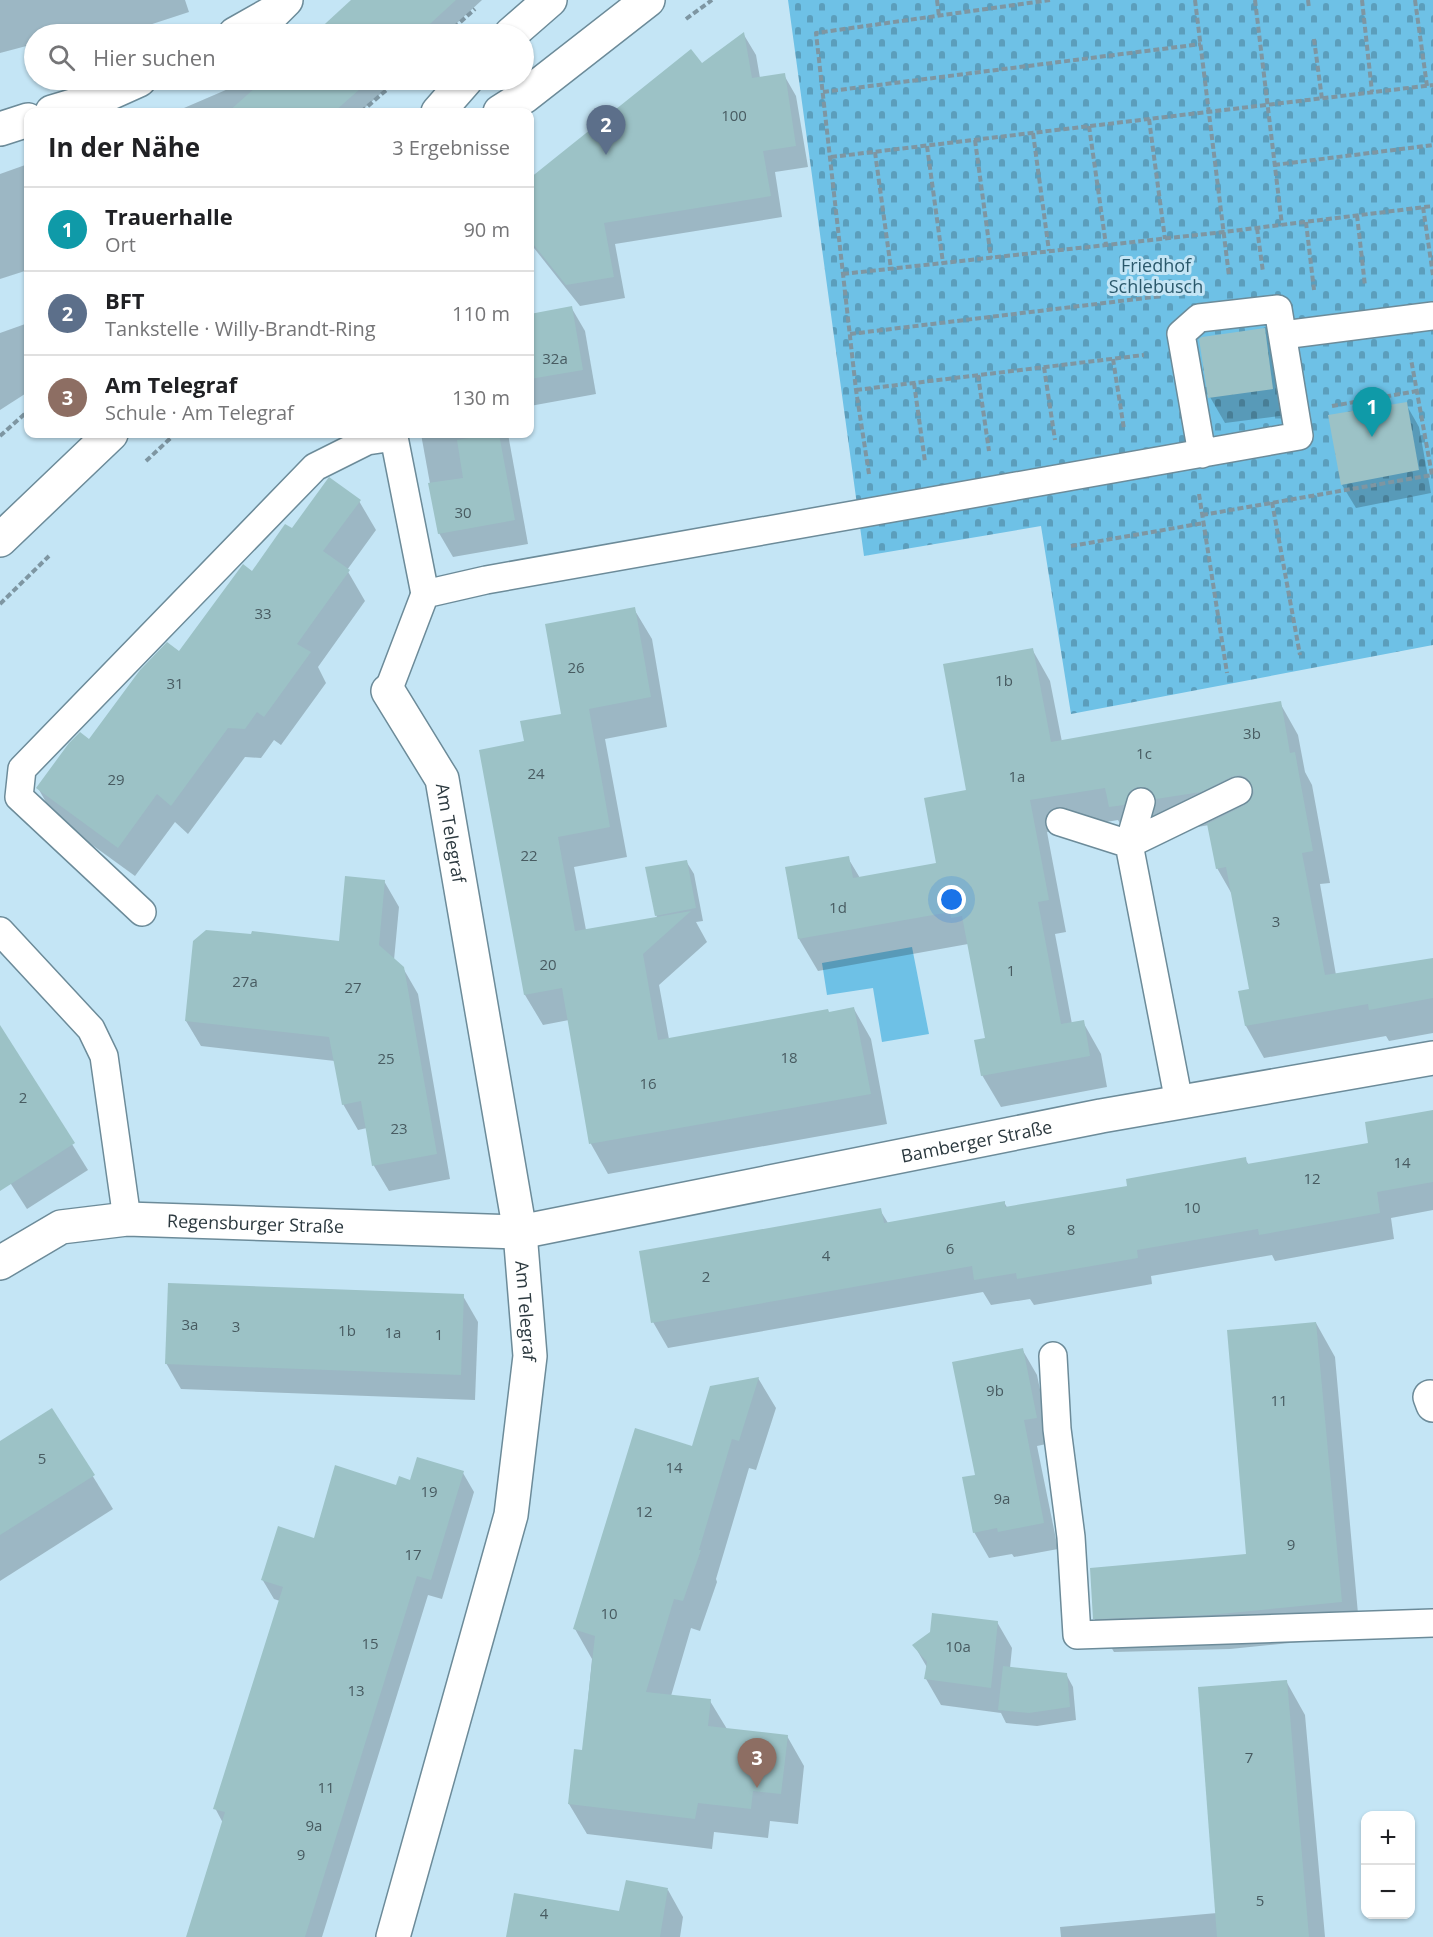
<!DOCTYPE html>
<html lang="de">
<meta charset="utf-8">
<style>
body{margin:0;font-family:"Open Sans",sans-serif;background:#f6f6f6;color:#202124}
.controls{position:absolute;right:18px;bottom:18px;display:grid;overflow:hidden;border-radius:12px;box-shadow:0 2px 4px #0004}
.controls button{width:54px;height:54px;display:grid;place-items:center;padding:0;border:0;border-bottom:2px solid #e0e0e0;background:#fff;color:#202124;font:30px sans-serif}
.you{position:absolute;left:952px;top:900px;width:21px;height:21px;margin:-15px;border:4px solid #fff;border-radius:50%;background:#1a73e8;box-shadow:0 0 0 9px #1a73e833}
.badge{display:grid;place-items:center;width:39px;height:39px;border-radius:50%;background:#111827;color:#fff;font-size:20px;font-weight:700}
.pin{position:absolute;translate:-50% -50px;filter:drop-shadow(0 2px 3px #0008)}
.pin::after{content:'';position:absolute;top:32px;width:21px;height:18px;background:inherit;clip-path:polygon(0 0,100% 0,50% 100%)}
.list{margin:0;padding:0;list-style:none}
h2{display:flex;justify-content:space-between;align-items:center;height:78px;margin:0;padding:0 24px;font-size:26px}
h2 small{font-size:20px;font-weight:400;color:#757577}
.list li{display:grid;grid-template-columns:39px 1fr auto;gap:18px;align-items:center;box-sizing:border-box;height:84px;padding:0 24px;border-top:2px solid #e0e0e0}
.list b{display:block;font-size:22px;white-space:nowrap}
.list p{margin:0;font-size:20px;white-space:nowrap;color:#757577}
.list em{font-size:20px;font-style:normal;color:#757577}
.icon{flex:none;width:33px;height:33px;fill:none;stroke:currentColor;stroke-width:2;stroke-linecap:round;stroke-linejoin:round}
.map{position:relative;flex:none;width:1433px;height:1937px;overflow:hidden}
.search{position:absolute;background:#fff;box-shadow:0 2px 4px #0004;left:24px;top:24px;width:510px;height:66px;display:flex;align-items:center;gap:15px;box-sizing:border-box;padding:0 21px;border-radius:33px;color:#757577;font-size:22px}
.panel{position:absolute;background:#fff;box-shadow:0 2px 4px #0004;left:24px;top:108px;width:510px;height:330px;border-radius:12px}
.map>svg:first-child{display:block}
</style>
<div class="map">
<svg width="1433" height="1937" viewBox="0 0 1433 1937">
<defs>
<pattern id="cemetery-stones" width="16" height="16" patternUnits="userSpaceOnUse" patternTransform="scale(1.5)"><rect width="16" height="16" fill="#6ec1e6"/><path d="M2 7V4a2 2 0 0 1 4 0v3zM10 15v-3a2 2 0 0 1 4 0v3z" fill="#5b9ebc"/></pattern>
</defs>
<rect width="100%" height="100%" fill="#c4e5f5"/>
<!-- cemetery -->
<polygon fill="url(#cemetery-stones)" points="788,0 1433,0 1433,645 1071,714 1041,526 864,556"/>
<!-- park -->
<polygon fill="#6ec1e6" points="912,947 929,1034 882,1042 873,988 827,995 822,963"/>
<!-- shadow -->
<g fill="#0003">
<polygon points="0,0 185,0 189,12 134,30 133,28 108,34 34,34 34,44 0,53"/>
<polygon points="354,0 482,0 445,34 316,34"/>
<polygon points="744,35 756,55 760,78 784,75 796,96 808,167 775,172 782,217 615,244 625,298 580,306 530,243 530,180 690,51 702,66"/>
<polygon points="249,80 396,80 360,112 177,112 177,111"/>
<polygon points="28,164 28,270 0,279 0,174"/>
<polygon points="571,307 585,331 596,394 530,406 530,315"/>
<polygon points="28,323 28,392 0,410 0,333"/>
<polygon points="1264,330 1279,356 1287,415 1225,423 1210,397"/>
<polygon points="1406,404 1419,427 1431,493 1356,508 1342,485"/>
<polygon points="421,434 508,434 528,544 453,557 439,533"/>
<polygon points="359,501 376,530 347,570 365,601 318,667 326,683 281,745 274,740 261,758 245,757 188,834 175,822 135,876 55,818 38,788 180,653 292,530"/>
<polygon points="634,609 652,639 667,727 605,739 627,857 574,867 586,930 657,918 647,868 686,861 694,874 703,921 696,922 707,942 659,985 669,1039 854,1009 871,1039 887,1124 608,1174 591,1144 569,1020 543,1025 525,995 481,751 526,743 563,715"/>
<polygon points="1032,649 1050,681 1062,742 1280,703 1298,735 1305,772 1312,785 1330,883 1320,884 1336,975 1433,960 1433,1033 1389,1041 1386,1036 1264,1058 1246,1026 1240,992 1251,990 1233,896 1217,868 1209,825 1129,839 1118,820 1047,832 1066,932 1055,934 1072,1024 1083,1022 1101,1054 1107,1087 1001,1107 982,1075 987,1039 968,944 818,971 799,939 786,869 848,858 860,878 937,864 967,792"/>
<polygon points="384,881 399,907 394,960 403,968 418,994 450,1179 389,1191 374,1166 367,1128 358,1130 343,1104 335,1061 201,1046 186,1021 340,942"/>
<polygon points="0,1028 88,1170 27,1209 0,1167"/>
<polygon points="1433,1111 1433,1210 1391,1218 1394,1239 1275,1261 1272,1255 1151,1276 1152,1284 1034,1305 1030,1299 991,1305 983,1292 668,1348 653,1322 880,1210 888,1223 1004,1202 1008,1209 1128,1187 1245,1159 1249,1165 1370,1144"/>
<polygon points="463,1296 478,1322 475,1400 181,1389 166,1363"/>
<polygon points="1316,1323 1335,1357 1360,1636 1230,1649 1114,1652 1094,1618 1247,1555"/>
<polygon points="1022,1349 1037,1375 1051,1443 1037,1446 1058,1549 1014,1557 1012,1554 989,1558 974,1532 977,1476"/>
<polygon points="758,1378 776,1408 756,1470 749,1468 716,1579 717,1582 700,1631 691,1628 671,1696 710,1701 727,1729 787,1736 804,1766 798,1824 770,1821 768,1838 714,1832 712,1849 587,1834 569,1804 583,1752 592,1659 575,1629 693,1447"/>
<polygon points="52,1410 113,1509 0,1581 0,1443"/>
<polygon points="463,1473 474,1492 442,1599 428,1595 322,1937 188,1937 223,1823 215,1808 280,1601 274,1599 262,1579 315,1540 397,1487 411,1482"/>
<polygon points="997,1622 1012,1648 1010,1668 1066,1674 1073,1687 1076,1720 1037,1726 1006,1723 1001,1713 941,1705 926,1679 928,1669 914,1645 932,1633"/>
<polygon points="1286,1681 1305,1715 1325,1937 1061,1937 1060,1927 1217,1913"/>
<polygon points="668,1890 683,1917 680,1937 508,1937 621,1912"/>
</g>
<!-- building -->
<g fill="#9cc2c6">
<polygon points="351,0 456,0 419,34 314,34"/>
<polygon points="744,32 752,78 785,73 796,146 763,151 771,196 604,223 614,277 566,285 530,240 530,178 691,49 702,63"/>
<polygon points="264,80 370,80 334,112 228,112"/>
<polygon points="572,306 583,370 530,379 530,314"/>
<polygon points="1265,328 1273,389 1208,398 1199,339 1202,337"/>
<polygon points="1407,402 1419,470 1341,485 1328,415"/>
<polygon points="493,434 499,434 515,520 438,534 428,483 463,478 457,440"/>
<polygon points="329,477 361,500 323,551 350,570 297,644 311,652 264,717 257,712 245,729 228,728 171,806 157,794 118,848 36,788 69,743 80,732 89,739 140,670 167,642 179,651 243,564 252,571 285,524 292,528"/>
<polygon points="635,607 651,697 589,709 610,827 558,837 575,931 691,911 643,954 658,1040 828,1009 829,1012 854,1007 871,1094 589,1144 562,988 524,995 479,750 524,741 520,721 561,714 545,624"/>
<polygon points="1033,648 1051,742 1281,701 1290,753 1295,752 1313,851 1302,853 1325,975 1433,958 1433,998 1369,1010 1368,1004 1245,1026 1238,991 1249,989 1226,867 1216,869 1207,824 1245,805 1251,799 1254,793 1252,785 1247,778 1240,775 1231,777 1201,792 1156,799 1152,791 1145,787 1137,787 1130,791 1124,805 1109,807 1105,788 1030,800 1049,900 1038,902 1061,1024 1084,1020 1090,1056 981,1076 974,1040 985,1038 962,916 951,918 950,912 798,939 785,867 849,856 853,878 936,863 924,798 966,790 943,664"/>
<polygon points="687,860 696,908 655,916 645,867"/>
<polygon points="345,876 385,880 379,945 404,967 437,1154 372,1166 361,1101 342,1105 329,1037 185,1021 193,941 206,930 251,934 252,931 339,941"/>
<polygon points="0,1025 75,1143 0,1191"/>
<polygon points="1433,1110 1433,1182 1377,1192 1380,1213 1259,1235 1258,1229 1137,1250 1138,1258 1017,1279 1016,1273 974,1280 972,1266 651,1323 639,1251 881,1208 884,1223 1005,1201 1005,1207 1127,1186 1126,1179 1246,1157 1247,1164 1368,1143 1365,1122"/>
<polygon points="168,1283 464,1294 461,1375 165,1364"/>
<polygon points="1316,1322 1342,1602 1210,1615 1093,1619 1090,1568 1246,1554 1227,1330"/>
<polygon points="1023,1348 1037,1418 1024,1420 1044,1523 998,1532 997,1528 973,1533 962,1477 975,1475 952,1362"/>
<polygon points="759,1377 739,1441 732,1439 699,1550 701,1550 683,1601 674,1599 646,1692 711,1699 708,1726 788,1735 781,1794 753,1791 751,1809 698,1803 695,1819 568,1804 574,1749 582,1750 595,1636 573,1629 635,1428 692,1446 710,1386"/>
<polygon points="52,1408 95,1475 0,1535 0,1441"/>
<polygon points="417,1457 464,1471 431,1580 417,1576 305,1937 186,1937 225,1812 213,1809 283,1587 261,1580 278,1526 314,1538 335,1465 396,1485 399,1476 410,1480"/>
<polygon points="932,1613 998,1621 991,1688 924,1679 927,1662 912,1645 930,1632"/>
<polygon points="1003,1666 1067,1673 1070,1707 1029,1713 998,1710"/>
<polygon points="1287,1680 1309,1937 1217,1937 1198,1687"/>
<polygon points="626,1880 668,1888 660,1937 506,1937 514,1893 619,1911"/>
</g>
<g fill="none" stroke-linecap="round" stroke-linejoin="round">
<!-- lane casing -->
<g stroke="#6c8b99" stroke-width="30">
<g id="lane">
<polyline points="1283,335 1433,316"/>
<polyline points="388,691 425,594 486,580 1299,436 1278,309 1199,318 1181,334 1202,454"/>
<polyline points="1141,802 1129,844 1238,791"/>
<polyline points="1060,822 1129,844 1179,1102"/>
<polyline points="142,912 19,797 22,769 315,467 367,441 394,437 425,594"/>
<polyline points="0,931 91,1029 104,1056 127,1219"/>
<polyline points="1053,1356 1057,1429 1071,1537 1077,1635 1433,1623"/>
</g>
</g>
<!-- street casing -->
<g stroke="#6c8b99" stroke-width="36">
<g id="street">
<polyline points="235,34 274,12 286,0"/>
<polyline points="52,112 99,98 139,80"/>
<polyline points="0,129 28,120"/>
<path id="s1" d="M388 691 442 779 520 1232 530 1356 511 1515 393 1937"/>
<path id="s2" d="M0 1263 61 1227 127 1219 520 1232 1101 1116 1433 1058"/>
<polyline points="1430,1397 1433,1405"/>
</g>
</g>
<!-- primary casing -->
<g stroke="#6c8b99" stroke-width="36">
<g id="primary">
<polyline points="511,34 550,0"/>
<polyline points="438,112 466,80"/>
<polyline points="500,112 525,96 648,0"/>
<polyline points="0,540 111,434"/>
</g>
</g>
<!-- path -->
<g stroke="#7e96a2" stroke-width="4" stroke-dasharray="6 3" stroke-linecap="butt">
<polyline points="937,0 939,16"/>
<polyline points="1195,0 1229,276"/>
<polyline points="1255,0 1282,225"/>
<polyline points="1308,0 1309,8"/>
<polyline points="1362,0 1372,92"/>
<polyline points="1415,0 1427,86"/>
<polyline points="686,19 712,0"/>
<polyline points="447,34 475,9"/>
<polyline points="1314,39 1322,99"/>
<polyline points="823,92 1201,44"/>
<polyline points="361,112 398,80"/>
<polyline points="1149,119 1165,239"/>
<polyline points="1089,126 1106,245"/>
<polyline points="1033,133 1049,251"/>
<polyline points="975,140 991,258"/>
<polyline points="927,146 943,263"/>
<polyline points="875,152 891,269"/>
<polyline points="831,157 1433,85"/>
<polyline points="1274,165 1433,145"/>
<polyline points="1423,207 1433,275"/>
<polyline points="1357,215 1365,286"/>
<polyline points="1306,222 1314,290"/>
<polyline points="1257,228 1263,272"/>
<polyline points="843,274 1224,232 1433,206"/>
<polyline points="850,334 1162,296"/>
<polyline points="1113,359 1124,429"/>
<polyline points="1044,367 1055,440"/>
<polyline points="978,375 989,451"/>
<polyline points="914,383 925,462"/>
<polyline points="856,390 1144,355"/>
<polyline points="1332,406 1417,391"/>
<polyline points="0,436 28,411"/>
<polyline points="146,461 175,434"/>
<polyline points="869,474 856,390 816,33 1050,0"/>
<polyline points="1199,494 1227,673"/>
<polyline points="1272,502 1300,655"/>
<polyline points="1202,515 1432,475 1411,359"/>
<polyline points="1071,546 1204,523"/>
<polyline points="0,604 49,556"/>
</g>
<!-- lane -->
<use href="#lane" stroke="#fff" stroke-width="27"/>
<!-- street -->
<use href="#street" stroke="#fff" stroke-width="33"/>
<!-- primary -->
<use href="#primary" stroke="#fff" stroke-width="33"/>
</g>
<g text-anchor="middle" dominant-baseline="central" stroke-width="6" stroke-linejoin="round" paint-order="stroke">
<!-- number labels -->
<g font-size="15" fill="#485b61">
<text x="734" y="115">100</text>
<text x="555" y="358">32a</text>
<text x="463" y="512">30</text>
<text x="263" y="613">33</text>
<text x="576" y="667">26</text>
<text x="1004" y="680">1b</text>
<text x="175" y="683">31</text>
<text x="1252" y="733">3b</text>
<text x="1144" y="753">1c</text>
<text x="536" y="773">24</text>
<text x="1017" y="776">1a</text>
<text x="116" y="779">29</text>
<text x="529" y="855">22</text>
<text x="838" y="907">1d</text>
<text x="1276" y="921">3</text>
<text x="548" y="964">20</text>
<text x="1011" y="970">1</text>
<text x="245" y="981">27a</text>
<text x="353" y="987">27</text>
<text x="789" y="1057">18</text>
<text x="386" y="1058">25</text>
<text x="648" y="1083">16</text>
<text x="23" y="1097">2</text>
<text x="399" y="1128">23</text>
<text x="1402" y="1162">14</text>
<text x="1312" y="1178">12</text>
<text x="1192" y="1207">10</text>
<text x="1071" y="1229">8</text>
<text x="950" y="1248">6</text>
<text x="826" y="1255">4</text>
<text x="706" y="1276">2</text>
<text x="190" y="1324">3a</text>
<text x="236" y="1326">3</text>
<text x="347" y="1330">1b</text>
<text x="393" y="1332">1a</text>
<text x="439" y="1334">1</text>
<text x="995" y="1390">9b</text>
<text x="1279" y="1400">11</text>
<text x="42" y="1458">5</text>
<text x="674" y="1467">14</text>
<text x="429" y="1491">19</text>
<text x="1002" y="1498">9a</text>
<text x="644" y="1511">12</text>
<text x="1291" y="1544">9</text>
<text x="413" y="1554">17</text>
<text x="609" y="1613">10</text>
<text x="370" y="1643">15</text>
<text x="958" y="1646">10a</text>
<text x="356" y="1690">13</text>
<text x="1249" y="1757">7</text>
<text x="326" y="1787">11</text>
<text x="314" y="1825">9a</text>
<text x="301" y="1854">9</text>
<text x="1260" y="1900">5</text>
<text x="544" y="1913">4</text>
</g>
<!-- park labels -->
<g font-size="18" fill="#2a586b" stroke="#c4e5f5">
<text x="1156" y="265">Friedhof<tspan x="1156" dy="21">Schlebusch</tspan></text>
</g>
<!-- street labels -->
<g font-size="18" fill="#2c393f" stroke="#c4e5f5">
<text stroke="none"><textPath href="#s1" startOffset="158">Am Telegraf</textPath></text>
<text stroke="none"><textPath href="#s2" startOffset="996">Bamberger Straße</textPath></text>
<text stroke="none"><textPath href="#s2" startOffset="266">Regensburger Straße</textPath></text>
<text stroke="none"><textPath href="#s1" startOffset="642">Am Telegraf</textPath></text>
</g>
</g>
</svg>
<div class="controls">
<button>+</button>
<button>−</button>
</div>
<div class="you"></div>
<div class="pin badge" style="left:1372px;top:437px;background:#0f9aa8">1</div>
<div class="pin badge" style="left:606px;top:155px;background:#5c6f8a">2</div>
<div class="pin badge" style="left:757px;top:1788px;background:#8d6e63">3</div>
<div class="search"><svg class="icon" aria-label="search" viewBox="0 0 24 24"><circle cx="10" cy="10" r="6"/><path d="M15 15l6 6"/></svg>Hier suchen</div>
<section class="panel">
<h2>In der Nähe<small>3 Ergebnisse</small></h2>
<ul class="list">
<li><span class="badge" style="background:#0f9aa8">1</span><div><b>Trauerhalle</b><p>Ort</p></div><em>90 m</em></li>
<li><span class="badge" style="background:#5c6f8a">2</span><div><b>BFT</b><p>Tankstelle · Willy-Brandt-Ring</p></div><em>110 m</em></li>
<li><span class="badge" style="background:#8d6e63">3</span><div><b>Am Telegraf</b><p>Schule · Am Telegraf</p></div><em>130 m</em></li>
</ul>
</section>
</div>
